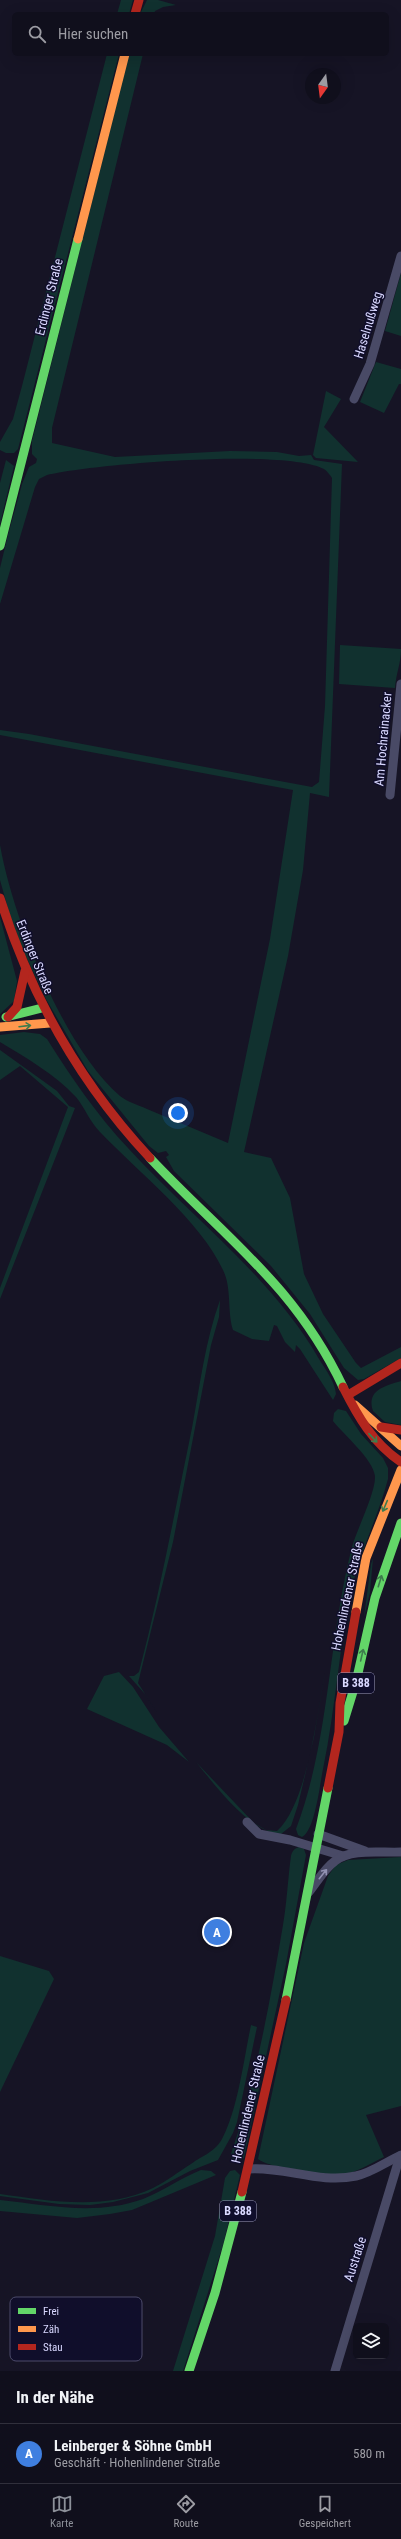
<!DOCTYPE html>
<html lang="de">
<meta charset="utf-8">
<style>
body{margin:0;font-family:"Roboto Condensed",sans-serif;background:#1e1d29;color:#f1f3f6}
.controls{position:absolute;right:12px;bottom:12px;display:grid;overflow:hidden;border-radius:6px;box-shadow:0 4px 16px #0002}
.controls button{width:36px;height:36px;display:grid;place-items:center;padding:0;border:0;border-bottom:1px solid #302f3b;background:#100f1c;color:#f1f3f6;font:20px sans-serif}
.compass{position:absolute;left:305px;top:68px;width:36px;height:36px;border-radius:50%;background:#100f1c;box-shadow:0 4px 16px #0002;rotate:194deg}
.you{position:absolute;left:178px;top:1113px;width:14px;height:14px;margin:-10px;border:3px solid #fff;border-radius:50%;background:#1a73e8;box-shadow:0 0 0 6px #1a73e833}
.badge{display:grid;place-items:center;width:26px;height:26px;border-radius:50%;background:#8c9099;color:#fff;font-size:13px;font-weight:700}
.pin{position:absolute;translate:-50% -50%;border:2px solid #fff;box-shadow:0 1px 4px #0006}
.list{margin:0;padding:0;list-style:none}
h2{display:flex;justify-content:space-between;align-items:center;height:52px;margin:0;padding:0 16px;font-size:17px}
h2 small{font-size:13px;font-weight:400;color:#9c9ca3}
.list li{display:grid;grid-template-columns:26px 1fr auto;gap:12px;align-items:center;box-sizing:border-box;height:60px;padding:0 16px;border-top:1px solid #302f3b}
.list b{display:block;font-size:15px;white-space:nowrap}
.list p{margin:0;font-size:13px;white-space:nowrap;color:#9c9ca3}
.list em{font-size:13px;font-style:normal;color:#9c9ca3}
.icon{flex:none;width:22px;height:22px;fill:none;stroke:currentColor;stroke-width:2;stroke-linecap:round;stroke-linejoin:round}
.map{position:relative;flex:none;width:401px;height:2371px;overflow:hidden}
.search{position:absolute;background:#100f1c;box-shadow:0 4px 16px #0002;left:12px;right:12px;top:12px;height:44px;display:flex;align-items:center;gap:10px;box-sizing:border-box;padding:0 14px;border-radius:6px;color:#9c9ca3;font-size:15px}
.sheet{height:112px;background:#100f1c}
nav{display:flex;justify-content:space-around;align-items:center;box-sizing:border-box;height:56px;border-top:1px solid #302f3b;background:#100f1c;font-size:11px;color:#9c9ca3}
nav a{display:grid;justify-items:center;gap:2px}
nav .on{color:#8c9099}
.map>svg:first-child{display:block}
</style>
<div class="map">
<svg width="401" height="2371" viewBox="0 0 401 2371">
<rect width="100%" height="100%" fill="#161425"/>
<!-- green -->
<g fill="#11312f">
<polygon points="121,0 133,0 129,14 117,14"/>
<polygon points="147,0 158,0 176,5 163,7 155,11 154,14 140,14"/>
<polygon points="107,54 119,54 18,449 14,453 6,453 0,450 0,442 13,419 22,386"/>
<path d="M129 54H143L52 428V443L115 457 230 451 277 452 299 456 311 455 314 460 342 464 329 797 310 793 303 870 288 956 244 1152 271 1158 290 1198 304 1274 323 1314 356 1363 361 1368 401 1347V1358L364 1379 358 1380 344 1368 310 1314 271 1266 174 1171 166 1157 169 1155 166 1151 158 1153 149 1146 88 1071 46 999 21 946 9 912 0 880V845C13 918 63 1047 120 1096 127 1102 139 1105 147 1109 174 1120 201 1132 228 1143L270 939 293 790 0 735V730L29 734 312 787 319 782 325 706 332 478C330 475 327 471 324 469 285 448 93 464 47 475L39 479 35 487 0 604V568L8 535 22 484 29 467 36 463 37 459 32 454V441Z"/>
<polygon points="401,273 401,336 385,331"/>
<polygon points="376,362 401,369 401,384 399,384 384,413 360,402"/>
<polygon points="326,391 341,399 324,427 358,462 316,458 313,455"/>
<polygon points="6,460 14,466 0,524 0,483"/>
<path d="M340 645 401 649C401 664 396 673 395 688L339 684Z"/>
<polygon points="0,917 17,981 14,1001 0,1014"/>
<path d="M24 1032 40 1034 47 1039C71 1077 97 1115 128 1148 192 1218 271 1276 319 1359 326 1370 335 1382 336 1394L333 1400 300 1349 296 1345 295 1352 285 1342 277 1326 274 1325 269 1341 252 1339 233 1330C227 1311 232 1288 223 1270 199 1219 139 1173 100 1132 90 1122 85 1108 76 1097 55 1074 26 1058 0 1042V1035Z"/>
<polygon points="0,1050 57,1091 69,1106 75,1108 0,1299 0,1288 68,1107 20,1066 0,1080"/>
<path d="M220 1300 219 1317 211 1345 173 1542 138 1683 158 1714 145 1694 129 1676H134L139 1672C160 1592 175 1510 192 1428 200 1385 205 1342 220 1300Z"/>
<path d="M401 1381V1425L385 1422 373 1411C366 1390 385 1386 401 1381Z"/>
<path d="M338 1409 346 1411 361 1434 383 1458 388 1468V1479C379 1514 362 1547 353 1583 339 1644 336 1707 323 1769 320 1783 315 1831 302 1837L298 1835 296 1829C330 1739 328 1640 352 1547 357 1529 376 1492 375 1476 373 1459 344 1435 333 1421L334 1413Z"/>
<polygon points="385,1524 373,1558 370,1593 364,1617 371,1564"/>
<polygon points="119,1672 133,1687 159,1727 189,1762 167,1745 87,1709 104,1676"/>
<path d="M325 1673 314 1737 298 1805 291 1826 281 1834C250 1833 215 1785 196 1762L254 1823 266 1830 277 1831C307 1804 317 1715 325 1673Z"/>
<path d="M299 1847 304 1849 306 1855 286 1964 244 2158 238 2162 232 2160 231 2154C256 2080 270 2002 283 1925 287 1902 288 1877 291 1856 292 1851 295 1848 299 1847Z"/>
<path d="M401 1857V2106L366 2115 384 2157C373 2162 361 2170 349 2173 333 2178 271 2169 258 2159L304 1943 328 1876 336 1865 348 1860Z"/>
<polygon points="0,1956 49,1971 54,1979 0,2092"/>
<path d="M251 2025 257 2027 237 2122 233 2133 218 2160 190 2171 148 2193 113 2202 90 2205 59 2204 0 2196V2194C50 2201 105 2211 153 2188 167 2181 178 2172 191 2164 203 2155 216 2152 223 2137 238 2108 244 2058 251 2025Z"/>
<path d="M201 2170 211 2171 216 2175 132 2210 110 2214 77 2218 0 2211V2200C48 2205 96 2216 143 2199 163 2191 181 2178 201 2170Z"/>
<polygon points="235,2170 240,2175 223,2245 183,2371 173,2371 215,2236 225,2178 230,2171"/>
</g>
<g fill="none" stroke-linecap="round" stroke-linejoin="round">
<!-- street -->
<g stroke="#494a66" stroke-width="9">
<polyline points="354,399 370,364 401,256"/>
<polyline points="390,795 401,684"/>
<polyline points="247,1822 259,1834 290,1840 343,1856"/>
<polyline points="318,1834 365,1851"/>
<path d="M309 1892C317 1882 324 1869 335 1861 351 1848 381 1853 401 1852"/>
<path d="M248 2169C284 2166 319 2184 356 2176 371 2173 386 2162 401 2155"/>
<polyline points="335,2371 400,2156"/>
</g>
<!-- fast -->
<g stroke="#63d668" stroke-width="9">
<polyline points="0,546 78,239"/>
<polyline points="6,1017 42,1008"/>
<path d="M150 1158C224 1237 295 1285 343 1387"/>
<polyline points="344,1721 356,1682 375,1598 401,1523"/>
<polyline points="286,2000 328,1788"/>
<polyline points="189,2371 215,2293 242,2192"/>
</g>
<!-- slow -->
<g stroke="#ff974d" stroke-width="9">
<polyline points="78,239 125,54"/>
<polyline points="0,1027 50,1023"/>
<polyline points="355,1405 401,1446"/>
<polyline points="356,1612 366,1558 401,1470"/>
</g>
<!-- jam -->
<g stroke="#b3261e" stroke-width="9">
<polyline points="135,14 139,0"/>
<path d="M0 898C31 997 79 1082 150 1158"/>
<polyline points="8,1017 17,1007 25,971"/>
<path d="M343 1387C358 1417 373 1443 401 1462"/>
<polyline points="348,1395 401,1363"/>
<polyline points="381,1427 401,1430"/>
<polyline points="328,1788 339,1732 340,1703 356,1612"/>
<polyline points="242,2192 286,2000"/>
</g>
</g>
<!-- one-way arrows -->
<defs><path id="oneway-shaft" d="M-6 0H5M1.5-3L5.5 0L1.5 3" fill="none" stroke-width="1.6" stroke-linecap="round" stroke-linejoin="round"/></defs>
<g stroke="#3e7c4d">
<use href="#oneway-shaft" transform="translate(25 1026) rotate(-7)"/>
<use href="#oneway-shaft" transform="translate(373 1438) rotate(47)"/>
<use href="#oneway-shaft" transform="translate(385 1506) rotate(113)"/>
<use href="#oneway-shaft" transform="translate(380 1581) rotate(-73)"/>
<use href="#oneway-shaft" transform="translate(362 1655) rotate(-77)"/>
</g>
<use stroke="#9191b2" href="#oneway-shaft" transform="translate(323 1874) rotate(-51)"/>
<g text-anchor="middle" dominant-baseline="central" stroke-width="3" stroke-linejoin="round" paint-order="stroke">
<!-- shield labels -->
<g fill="#100e2b" stroke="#9d9bbf" stroke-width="1">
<rect x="338" y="1673" width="36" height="20" rx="3"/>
<rect x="220" y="2201" width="36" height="20" rx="3"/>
</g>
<g font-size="12" font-weight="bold" fill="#d9d8ff">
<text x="356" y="1683">B 388</text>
<text x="238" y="2211">B 388</text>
</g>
<!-- street labels -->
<g font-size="13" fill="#d9d8ff" stroke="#100e2b">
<text transform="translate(49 297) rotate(-76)">Erdinger Straße</text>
<text transform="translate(368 325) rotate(-73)">Haselnußweg</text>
<text transform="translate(383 739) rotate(-85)">Am Hochrainacker</text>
<text transform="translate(35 957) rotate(68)">Erdinger Straße</text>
<text transform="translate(347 1596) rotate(-78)">Hohenlindener Straße</text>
<text transform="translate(248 2109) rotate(-77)">Hohenlindener Straße</text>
<text transform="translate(355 2259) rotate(-72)">Austraße</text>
</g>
</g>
<!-- legend -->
<rect x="10" y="2297" width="132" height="64" rx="6" fill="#100e2b" stroke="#4c4b6b" stroke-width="1"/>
<rect x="18" y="2308" width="18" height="6" fill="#63d668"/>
<rect x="18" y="2326" width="18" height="6" fill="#ff974d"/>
<rect x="18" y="2344" width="18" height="6" fill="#b3261e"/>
<g font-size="11" fill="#d9d8ff">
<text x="43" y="2315">Frei</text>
<text x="43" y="2333">Zäh</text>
<text x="43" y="2351">Stau</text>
</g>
</svg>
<div class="controls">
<button><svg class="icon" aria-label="layers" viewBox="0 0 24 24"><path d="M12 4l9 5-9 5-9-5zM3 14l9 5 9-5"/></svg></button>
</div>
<svg class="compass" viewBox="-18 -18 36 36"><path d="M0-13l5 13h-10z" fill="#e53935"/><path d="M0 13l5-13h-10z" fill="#9c9ca3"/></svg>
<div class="you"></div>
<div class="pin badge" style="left:217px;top:1932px;background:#3f7fe0">A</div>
<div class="search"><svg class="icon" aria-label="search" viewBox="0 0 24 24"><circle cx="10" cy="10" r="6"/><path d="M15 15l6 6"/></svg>Hier suchen</div>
</div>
<section class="sheet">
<h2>In der Nähe<small></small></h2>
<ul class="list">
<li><span class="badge" style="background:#3f7fe0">A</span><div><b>Leinberger &amp; Söhne GmbH</b><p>Geschäft · Hohenlindener Straße</p></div><em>580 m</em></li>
</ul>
</section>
<nav>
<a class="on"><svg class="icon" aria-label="map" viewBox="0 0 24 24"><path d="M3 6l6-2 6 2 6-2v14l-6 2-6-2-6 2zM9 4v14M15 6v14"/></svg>Karte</a>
<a><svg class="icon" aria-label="directions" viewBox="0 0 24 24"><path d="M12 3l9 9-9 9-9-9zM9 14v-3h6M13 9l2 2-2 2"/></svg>Route</a>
<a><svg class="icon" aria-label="saved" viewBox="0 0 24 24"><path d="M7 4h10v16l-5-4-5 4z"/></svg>Gespeichert</a>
</nav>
